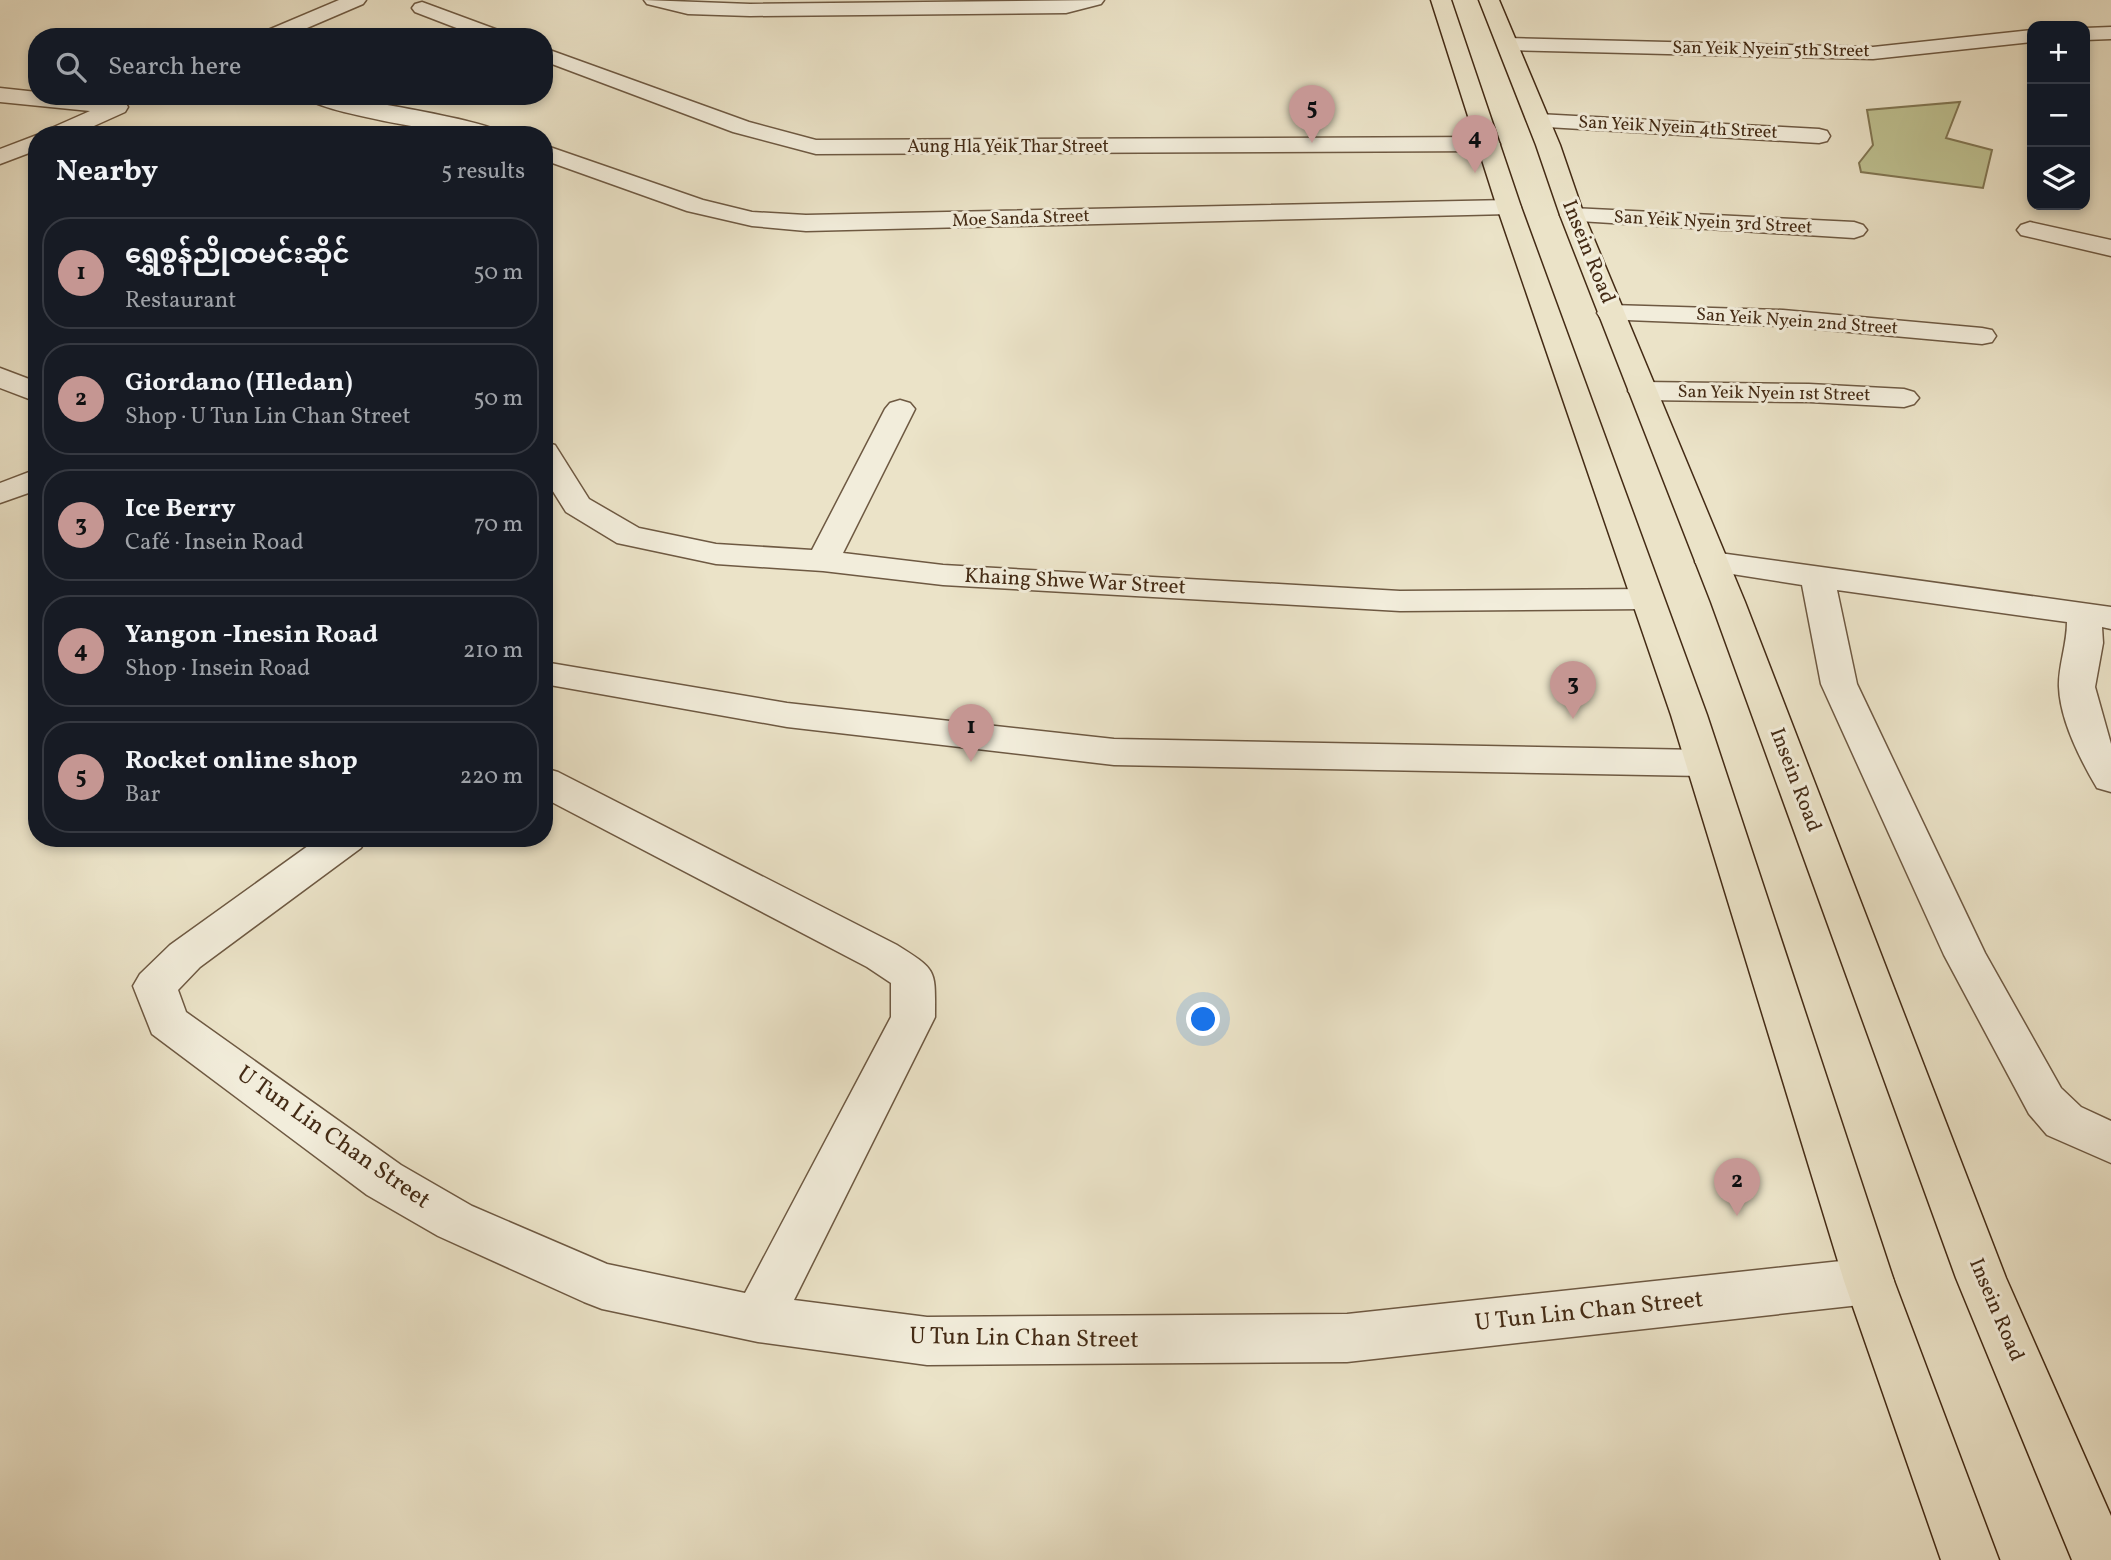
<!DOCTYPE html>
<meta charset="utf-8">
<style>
body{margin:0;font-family:Vollkorn,"Noto Sans Myanmar",serif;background:#242831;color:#f1f3f6}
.controls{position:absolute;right:21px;top:21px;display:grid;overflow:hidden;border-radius:14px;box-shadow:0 4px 10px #0003}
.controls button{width:63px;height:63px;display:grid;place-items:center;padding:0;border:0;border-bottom:2px solid #363941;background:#171b24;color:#f1f3f6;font:35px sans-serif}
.you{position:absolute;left:1204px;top:1020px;width:24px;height:24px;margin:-18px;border:5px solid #fff;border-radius:50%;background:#1a73e8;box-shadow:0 0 0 10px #1a73e833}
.badge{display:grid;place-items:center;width:46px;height:46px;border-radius:50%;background:#c59692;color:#111;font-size:23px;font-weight:700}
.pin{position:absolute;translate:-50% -58px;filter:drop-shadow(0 2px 4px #0008)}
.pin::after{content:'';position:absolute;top:37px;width:24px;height:21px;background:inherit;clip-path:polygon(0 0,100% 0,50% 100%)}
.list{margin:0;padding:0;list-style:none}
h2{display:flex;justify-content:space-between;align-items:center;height:91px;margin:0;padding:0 28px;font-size:30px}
h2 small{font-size:23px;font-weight:400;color:#9ea1a6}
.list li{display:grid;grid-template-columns:46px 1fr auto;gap:21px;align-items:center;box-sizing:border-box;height:112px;margin:0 14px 14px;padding:0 14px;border:2px solid #363941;border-radius:28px}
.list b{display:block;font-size:26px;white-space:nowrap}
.list p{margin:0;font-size:23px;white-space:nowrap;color:#9ea1a6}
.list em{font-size:23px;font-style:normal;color:#9ea1a6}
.icon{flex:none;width:38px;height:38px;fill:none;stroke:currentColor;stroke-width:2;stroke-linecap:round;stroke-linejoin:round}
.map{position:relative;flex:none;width:2111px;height:1560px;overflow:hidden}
.search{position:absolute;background:#171b24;box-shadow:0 4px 10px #0003;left:28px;top:28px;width:525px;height:77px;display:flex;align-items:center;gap:18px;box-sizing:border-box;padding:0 24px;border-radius:28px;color:#9ea1a6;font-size:26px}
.panel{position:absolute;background:#171b24;box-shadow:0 4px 10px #0003;left:28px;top:126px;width:525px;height:721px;border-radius:28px}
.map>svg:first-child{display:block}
</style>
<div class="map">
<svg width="2111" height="1560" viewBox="0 0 2111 1560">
<rect width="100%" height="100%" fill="#ebe3c8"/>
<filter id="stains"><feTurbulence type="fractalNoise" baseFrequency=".00286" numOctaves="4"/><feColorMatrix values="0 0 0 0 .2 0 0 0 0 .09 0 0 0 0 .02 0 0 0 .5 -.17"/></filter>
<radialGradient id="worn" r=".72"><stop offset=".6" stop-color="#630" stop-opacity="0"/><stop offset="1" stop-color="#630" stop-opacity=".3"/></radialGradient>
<!-- green -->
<polygon fill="#bec191" stroke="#817653" stroke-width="2" points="1960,102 1946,138 1992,150 1983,188 1861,172 1859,163 1873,145 1867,110"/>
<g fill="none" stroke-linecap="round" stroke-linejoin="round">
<!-- street casing -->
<g stroke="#6e5942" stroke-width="3">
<g id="street">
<polygon points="339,0 366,0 363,4 286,37 258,37 261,33"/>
<polygon points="644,0 750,4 1104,0 1101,4 1066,13 750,16 688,14 647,4"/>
<polygon points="422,2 506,33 509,37 480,37 415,12 412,8 415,4"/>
<polygon points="2111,27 2111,39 2085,40 2085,28"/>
<polygon points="2032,30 2032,42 1873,59 1508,50 1501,48 1498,44 1501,40 1508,38 1873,47"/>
<polygon points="544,48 749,122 816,140 1488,137 1496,139 1500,144 1496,149 1488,151 816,154 733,132 544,61"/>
<polygon points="0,88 37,92 37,96 117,100 125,102 128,107 125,112 74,135 44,135 47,130 90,111 0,102"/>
<path d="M304 96C313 96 323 95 331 96 355 99 497 122 505 135 494 135 483 135 473 135 448 133 315 112 304 96Z"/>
<polygon points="1538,114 1819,129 1827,131 1830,136 1827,141 1819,143 1530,126 1527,121 1530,116"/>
<polygon points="37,135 37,150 0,164 0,149"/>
<polygon points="544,145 703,200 752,212 806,215 1509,200 1518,202 1521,207 1518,212 1509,214 806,231 752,226 687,211 544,160"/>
<polygon points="1572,208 1854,222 1863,225 1867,230 1863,235 1854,238 1563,220 1560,215 1563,210"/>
<polygon points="2030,222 2111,240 2111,256 2021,235 2017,230 2021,225"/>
<polygon points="1611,305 1783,310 1982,328 1992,330 1996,336 1992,342 1982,344 1783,326 1601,319 1597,313 1601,307"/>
<polygon points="0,368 37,382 37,402 0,388"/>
<polygon points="1643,382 1809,384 1904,389 1914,392 1919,398 1914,404 1904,407 1809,402 1643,400 1633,397 1628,391 1633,385"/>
<polygon points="900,400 910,403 915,409 843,553 943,565 1400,591 1646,589 1658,592 1663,599 1658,606 1646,609 1400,611 943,585 823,571 716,564 617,543 566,512 544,477 544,442 555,445 589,499 639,528 716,544 812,550 885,409 890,403"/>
<polygon points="37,469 37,490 0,503 0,483"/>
<path d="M1712 552 2111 607V629L2102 627 2103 643 2095 687 2111 744V792L2097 788C2081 761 2060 720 2059 687 2058 667 2067 645 2067 622L1837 590 1857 684 1985 953 2061 1088 2081 1107 2111 1121V1163L2047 1135 2029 1114 1944 955 1821 684 1802 585 1700 569 1695 562 1700 555Z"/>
<polygon points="544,662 787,703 1114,739 1702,750 1715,754 1721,763 1715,772 1702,776 1114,765 787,727 544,684"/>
<path d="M544 768 558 772 897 945C938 971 935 969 935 1017L794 1300 927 1317 1347 1314 1869 1258 1887 1265 1894 1281 1887 1297 1869 1304 1347 1362 927 1365 758 1342 602 1309 584 1302 438 1236 367 1195 152 1034 133 986 140 974 170 945 319 838H367L361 848 200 967 178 990 186 1012 401 1165 472 1206 607 1264 745 1293 891 1017V983L867 967 544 798Z"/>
</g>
</g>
<!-- primary casing -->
<g stroke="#442b15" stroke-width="3">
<g id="primary">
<polygon points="1431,0 1451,0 1521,207 1707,715 1894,1281 1999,1560 1941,1560 1844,1281 1671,715 1497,207"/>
<polygon points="1479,0 1499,0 1560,145 1584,215 1745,602 2006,1278 2111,1516 2111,1560 2072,1560 1956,1278 1711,602 1560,215 1536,145"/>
</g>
</g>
<!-- street -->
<use href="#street" fill="#f2eddb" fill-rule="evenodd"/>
<!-- primary -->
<use href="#primary" fill="#ebe3c8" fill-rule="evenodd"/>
</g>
<g text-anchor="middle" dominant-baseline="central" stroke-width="6" stroke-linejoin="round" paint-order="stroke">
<!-- far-street labels -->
<g font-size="18" fill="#442b15" stroke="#f2eddb">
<text transform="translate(1771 50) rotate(1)">San Yeik Nyein 5th Street</text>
<text transform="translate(1678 128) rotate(3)">San Yeik Nyein 4th Street</text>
<text x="1008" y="147">Aung Hla Yeik Thar Street</text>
<text transform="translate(1021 219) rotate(-2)">Moe Sanda Street</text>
<text transform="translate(1713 223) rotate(3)">San Yeik Nyein 3rd Street</text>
<text transform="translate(1797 322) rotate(4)">San Yeik Nyein 2nd Street</text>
<text transform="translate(1774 394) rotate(1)">San Yeik Nyein 1st Street</text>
</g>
<!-- street labels -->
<g font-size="21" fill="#442b15" stroke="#f2eddb">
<text transform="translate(1588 252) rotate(68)">Insein Road</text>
<text transform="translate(1075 582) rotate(3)">Khaing Shwe War Street</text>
<text transform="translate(1795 780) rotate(69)">Insein Road</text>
<text transform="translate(1996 1310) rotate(67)">Insein Road</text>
</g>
<!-- near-street labels -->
<g font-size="24" fill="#442b15" stroke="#f2eddb">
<text transform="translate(333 1138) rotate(35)">U Tun Lin Chan Street</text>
<text transform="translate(1589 1312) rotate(-6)">U Tun Lin Chan Street</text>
<text transform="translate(1024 1339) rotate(1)">U Tun Lin Chan Street</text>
</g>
</g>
<rect width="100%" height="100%" filter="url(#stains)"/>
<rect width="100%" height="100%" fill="url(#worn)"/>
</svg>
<div class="controls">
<button>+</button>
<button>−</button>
<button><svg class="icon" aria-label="layers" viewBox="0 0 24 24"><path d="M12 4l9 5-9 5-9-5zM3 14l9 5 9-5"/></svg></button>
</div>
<div class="you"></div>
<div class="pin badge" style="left:971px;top:762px">1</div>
<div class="pin badge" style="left:1737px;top:1216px">2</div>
<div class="pin badge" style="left:1573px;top:719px">3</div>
<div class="pin badge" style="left:1475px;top:173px">4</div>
<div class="pin badge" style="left:1312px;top:143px">5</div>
<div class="search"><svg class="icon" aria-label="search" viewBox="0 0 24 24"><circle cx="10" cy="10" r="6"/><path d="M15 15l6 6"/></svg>Search here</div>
<section class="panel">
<h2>Nearby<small>5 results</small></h2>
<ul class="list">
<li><span class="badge">1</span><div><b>ရွှေစွန်ညိုထမင်းဆိုင်</b><p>Restaurant</p></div><em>50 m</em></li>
<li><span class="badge">2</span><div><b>Giordano (Hledan)</b><p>Shop · U Tun Lin Chan Street</p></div><em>50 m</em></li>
<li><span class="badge">3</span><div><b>Ice Berry</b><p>Café · Insein Road</p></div><em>70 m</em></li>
<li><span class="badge">4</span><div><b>Yangon -Inesin Road</b><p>Shop · Insein Road</p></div><em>210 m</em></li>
<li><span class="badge">5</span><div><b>Rocket online shop</b><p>Bar</p></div><em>220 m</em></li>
</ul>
</section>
</div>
